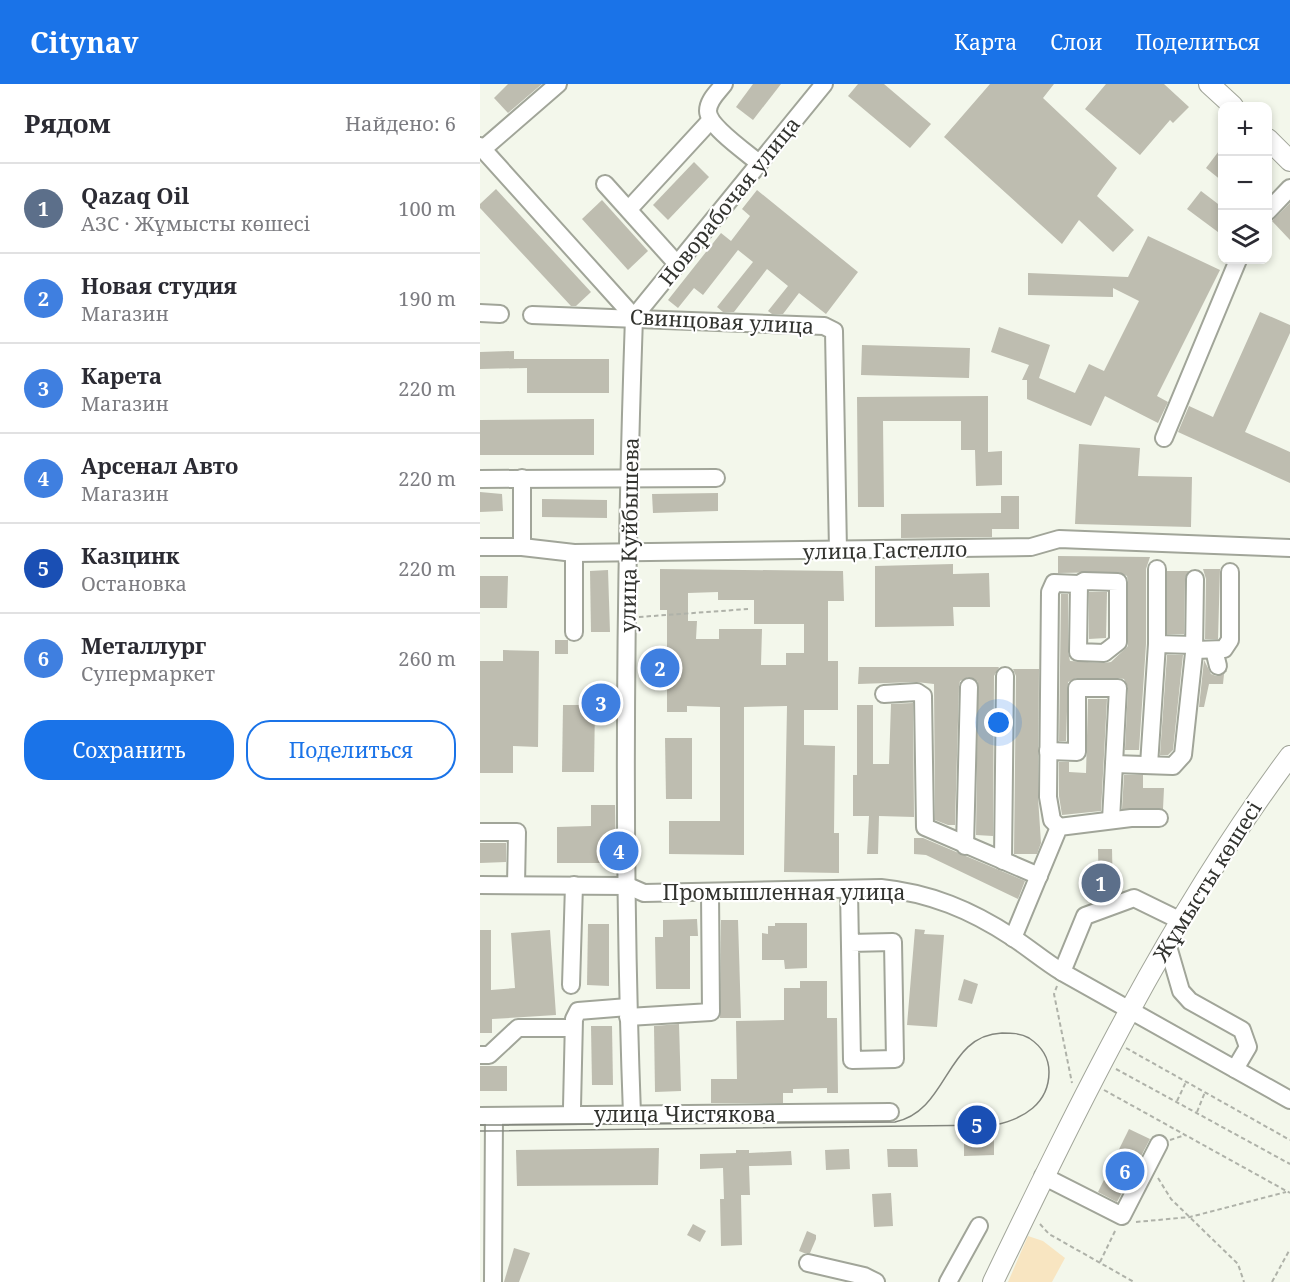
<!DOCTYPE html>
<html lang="ru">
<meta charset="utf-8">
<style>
body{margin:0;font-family:"Noto Serif",serif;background:#f2f2f3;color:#2b2b33}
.controls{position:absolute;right:18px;top:18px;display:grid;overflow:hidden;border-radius:12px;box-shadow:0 3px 9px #0003}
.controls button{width:54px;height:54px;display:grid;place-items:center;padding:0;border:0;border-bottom:2px solid #e1e1e2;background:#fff;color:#2b2b33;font:30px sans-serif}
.you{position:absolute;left:519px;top:639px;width:21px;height:21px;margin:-15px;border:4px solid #fff;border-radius:50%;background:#1a73e8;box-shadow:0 0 0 9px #1a73e833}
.badge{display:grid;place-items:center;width:39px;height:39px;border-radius:50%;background:#1a73e8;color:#fff;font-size:20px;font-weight:700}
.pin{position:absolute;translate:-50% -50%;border:3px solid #fff;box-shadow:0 2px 6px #0006}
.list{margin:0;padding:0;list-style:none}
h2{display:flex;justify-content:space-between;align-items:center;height:78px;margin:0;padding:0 24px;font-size:26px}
h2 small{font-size:20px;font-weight:400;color:#7c7c81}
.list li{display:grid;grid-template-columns:39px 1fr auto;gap:18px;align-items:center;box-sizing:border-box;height:90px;padding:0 24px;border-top:2px solid #e1e1e2}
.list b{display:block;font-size:22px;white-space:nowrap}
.list p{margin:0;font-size:20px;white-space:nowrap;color:#7c7c81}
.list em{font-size:20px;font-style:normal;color:#7c7c81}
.actions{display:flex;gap:12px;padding:18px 24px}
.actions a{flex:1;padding:14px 0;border:2px solid #1a73e8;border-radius:24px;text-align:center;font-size:21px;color:#1a73e8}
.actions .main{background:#1a73e8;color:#fff}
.icon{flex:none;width:33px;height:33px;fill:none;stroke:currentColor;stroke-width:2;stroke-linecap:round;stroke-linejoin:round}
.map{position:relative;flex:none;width:810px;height:1198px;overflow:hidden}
header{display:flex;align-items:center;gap:36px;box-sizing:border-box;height:84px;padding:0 30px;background:#1a73e8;color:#fff}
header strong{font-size:28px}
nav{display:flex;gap:33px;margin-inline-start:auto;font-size:21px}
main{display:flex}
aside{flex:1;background:#fff}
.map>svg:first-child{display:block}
</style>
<header>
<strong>Citynav</strong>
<nav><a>Карта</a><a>Слои</a><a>Поделиться</a></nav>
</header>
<main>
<aside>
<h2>Рядом<small>Найдено: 6</small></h2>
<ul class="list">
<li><span class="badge" style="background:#5c6f8a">1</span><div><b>Qazaq Oil</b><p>АЗС · Жұмысты көшесі</p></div><em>100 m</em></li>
<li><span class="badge" style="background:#3f7fe0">2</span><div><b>Новая студия</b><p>Магазин</p></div><em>190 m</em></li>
<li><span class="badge" style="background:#3f7fe0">3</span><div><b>Карета</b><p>Магазин</p></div><em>220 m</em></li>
<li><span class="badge" style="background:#3f7fe0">4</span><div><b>Арсенал Авто</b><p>Магазин</p></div><em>220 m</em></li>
<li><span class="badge" style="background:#1a4fb4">5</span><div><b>Казцинк</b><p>Остановка</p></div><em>220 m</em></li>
<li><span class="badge" style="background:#3f7fe0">6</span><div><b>Металлург</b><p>Супермаркет</p></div><em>260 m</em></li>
</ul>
<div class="actions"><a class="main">Сохранить</a><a>Поделиться</a></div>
</aside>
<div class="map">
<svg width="810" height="1198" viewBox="0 0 810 1198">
<rect width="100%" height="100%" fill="#f3f7eb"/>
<!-- green -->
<polygon fill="#f8e5c1" points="548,1152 563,1157 585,1174 572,1198 528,1198"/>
<!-- building -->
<g fill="#bebdb0" fill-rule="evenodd">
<polygon points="28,0 62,0 28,29 14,14"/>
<polygon points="273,0 301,0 273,36 256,23"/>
<polygon points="378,0 404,0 451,40 430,64 368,12"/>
<polygon points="510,0 574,0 563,14 637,84 617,112 654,146 633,168 599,136 582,160 464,53"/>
<polygon points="626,0 684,0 709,23 693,39 690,36 660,71 605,25"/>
<polygon points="742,63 742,97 726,84"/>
<polygon points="214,78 229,93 188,136 173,121"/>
<polygon points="16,105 111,208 96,222 91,222 0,124 0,120"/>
<polygon points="277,106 378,188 346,230 319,209 303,230 292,230 288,227 308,202 287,185 254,228 243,228 237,223 273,178 258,166 223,211 214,204 198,224 188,216 241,149 251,157 270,132 262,125"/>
<polygon points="721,107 742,123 742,151 707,125"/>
<polygon points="122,116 168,167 148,186 102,135"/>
<polygon points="810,119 810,156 792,137"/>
<polygon points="668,152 740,186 677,312 688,318 678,339 625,312 611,342 547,315 547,296 542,296 549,281 511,268 519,243 570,261 559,294 595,309 609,280 624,287 659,217 633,204 633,213 548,211 548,189 648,193"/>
<polygon points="780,228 810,241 810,249 765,348 810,368 810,399 698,348 709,322 733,333"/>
<polygon points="382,261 490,264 489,294 381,291"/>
<polygon points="34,267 34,275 129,275 129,309 47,309 47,284 0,285 0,268"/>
<polygon points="508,312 508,368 522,367 522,401 496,402 495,366 481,366 481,337 403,337 404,423 378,423 377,313"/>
<polygon points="114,335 114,371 0,371 0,336"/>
<polygon points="599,360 660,364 658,392 712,393 711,443 595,440"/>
<polygon points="0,408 22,410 23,427 0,428"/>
<polygon points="238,409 238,427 173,429 172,410"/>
<polygon points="521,412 539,412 539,445 512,445 512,453 421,454 421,430 521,429"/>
<polygon points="62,415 127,416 127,434 62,433"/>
<polygon points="578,472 670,473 666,485 666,560 659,666 645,666 648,604 644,595 638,594 597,594 588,598 586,657 579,657 581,510 588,510 588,568 590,577 624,579 631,578 648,562 648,498 647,492 638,488 578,489"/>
<polygon points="473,480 473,490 509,489 510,523 473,523 474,542 395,543 395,482"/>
<path d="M180 485 363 487 364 517H348V577H358V626H324V661L355 662 354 749H359V789L304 788 307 622 264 623V771L189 770V737H240V623L207 622V628H187V526H180ZM238 508V516H274V540H324V569H306V581H281L282 545H239V555H216L217 537H208V509Z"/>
<polygon points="723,485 740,485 738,555 725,555 726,495"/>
<polygon points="128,486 130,548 111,548 110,487"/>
<polygon points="687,487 709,487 705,495 704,550 687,550"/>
<polygon points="0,492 28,492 27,524 0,524"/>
<polygon points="609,508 627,508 626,554 609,555"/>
<rect x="75" y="556" width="13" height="14"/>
<polygon points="23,566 59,567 58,663 33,662 33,689 0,689 0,577 23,577"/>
<polygon points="687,571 703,571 693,666 688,671 680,671"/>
<polygon points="724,576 731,590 736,592 744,590 743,600 729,600 724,623 719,623"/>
<polygon points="379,583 519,583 514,592 513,752 496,751 498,598 489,593 480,597 479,602 475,741 468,741 455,736 454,600 436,598 378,600"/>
<polygon points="533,585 559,585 558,713 561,759 557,770 534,770 536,592"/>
<polygon points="608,615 627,615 621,727 582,731 579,712 579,678 589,678 589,688 606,689"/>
<polygon points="433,619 434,733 399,732 398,770 387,770 389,732 373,732 373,691 377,691 377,621 393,621 393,680 409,680 411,620"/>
<polygon points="83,621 115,621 114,688 82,688"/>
<polygon points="185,654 212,654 212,715 186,715"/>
<polygon points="644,691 663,691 663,704 684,704 683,725 642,725"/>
<polygon points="111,721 135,721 136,779 77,779 77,743 111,742"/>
<polygon points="434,754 443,754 545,797 538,815 446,771 434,770"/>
<polygon points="0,759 26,759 26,778 0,779"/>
<polygon points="618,765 632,765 633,811 630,812 619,812"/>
<polygon points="217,835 218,852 210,852 210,905 176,905 175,853 183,853 183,836"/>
<polygon points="241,836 258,836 261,934 240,934"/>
<polygon points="295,839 327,839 327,884 305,885 304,876 282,876 282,849 288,850 288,842 295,842"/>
<polygon points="108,840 129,840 129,902 107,901"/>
<polygon points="435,845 445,846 444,850 464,851 457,943 427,941"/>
<polygon points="0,846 11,846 11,906 35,904 31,849 70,846 76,931 12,935 12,949 0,949"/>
<polygon points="484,895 498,900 492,920 478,916"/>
<polygon points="320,897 347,897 347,934 357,934 358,1009 347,1009 347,1004 313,1005 313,1009 303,1009 303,1019 231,1019 231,995 257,995 256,937 304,936 304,904 320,904"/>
<polygon points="199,940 201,1007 175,1008 174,942"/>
<polygon points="111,942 132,942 133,1001 112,1001"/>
<rect x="0" y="982" width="27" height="25"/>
<polygon points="649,1045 670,1055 637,1118 618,1108"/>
<polygon points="514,1053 514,1071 484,1072 484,1054"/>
<polygon points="179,1064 178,1101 37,1102 36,1066"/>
<polygon points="369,1065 370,1085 346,1086 345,1066"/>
<polygon points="407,1065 437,1065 438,1083 408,1083"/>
<polygon points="256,1066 269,1066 269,1069 311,1067 312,1081 269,1082 270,1111 261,1111 262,1161 241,1162 240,1115 244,1115 243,1084 220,1085 220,1070 256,1069"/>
<polygon points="411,1109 413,1142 394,1143 392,1110"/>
<polygon points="213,1140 226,1147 220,1158 207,1151"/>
<polygon points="327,1147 336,1151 336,1155 330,1169 324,1169 319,1167"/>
<polygon points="34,1164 50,1169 39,1198 24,1198"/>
</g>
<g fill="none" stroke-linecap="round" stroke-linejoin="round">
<!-- minor casing -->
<g stroke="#a1a599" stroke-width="20">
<g id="minor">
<path d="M244 0C238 8 228 16 228 27 228 42 267 69 279 79"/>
<polyline points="0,62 154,233"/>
<polyline points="3,65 78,0"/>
<polyline points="125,100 197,180"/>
<polyline points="149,125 230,37"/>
<polyline points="788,127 810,104"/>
<polyline points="0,229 20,230"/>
<polyline points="52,231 344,242 354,247 358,467"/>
<polyline points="154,233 344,0"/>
<polyline points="684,354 758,176"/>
<polyline points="0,395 236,394"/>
<polyline points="0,463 42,463 94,469 551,463 579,455 810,464"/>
<polyline points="42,463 42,394"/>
<polyline points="94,548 94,469"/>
<polyline points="677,560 677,485"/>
<polyline points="714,566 744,565 750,556 750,488"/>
<polyline points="734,566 738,582"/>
<polyline points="404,610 437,608 443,612 445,743 559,792"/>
<polyline points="568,667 597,668 597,604 638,604 631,736"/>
<polyline points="634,680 693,682 703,671 714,569 715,495"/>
<polyline points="669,681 677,560 714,561"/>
<polyline points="579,743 572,736 568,713 570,508 574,499 599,500 598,568 624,569 638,558 638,498 604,497 599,500"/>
<polyline points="0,748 37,748 36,801"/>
<polyline points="485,762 489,603"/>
<polyline points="523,777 525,592"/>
<path d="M0 801 148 802 164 809 401 804C450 809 491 826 532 853 549 864 564 877 582 888L810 1016"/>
<polyline points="369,806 372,976 415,975 413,858 370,859"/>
<polyline points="533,854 579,743 651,734 679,734"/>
<polyline points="687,859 701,907 710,917 762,946 768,963 755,985"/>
<polyline points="582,888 605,832 654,814 699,836"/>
<polyline points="91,901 94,801"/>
<polyline points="148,933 231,928 230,808"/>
<polyline points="0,971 9,971 38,944 93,944"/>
<polyline points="92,1023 94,935 98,927 148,923"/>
<path d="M152 1030C142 765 145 498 154 233"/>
<polyline points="0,1032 410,1028"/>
<polyline points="563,1092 642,1132 679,1060"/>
<polyline points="328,1179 384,1192 396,1198"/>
<polyline points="13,1198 14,1032"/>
<polyline points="468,1198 499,1142"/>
</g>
</g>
<!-- major casing -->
<g stroke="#a1a599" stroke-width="22">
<g id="major">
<polyline points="729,0 753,22"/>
<polyline points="788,55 810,77"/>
<path d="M513 1198C601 1016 689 834 810 672"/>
</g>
</g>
<!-- path -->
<g stroke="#afb2a9" stroke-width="2" stroke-dasharray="4.5 3" stroke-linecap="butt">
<polyline points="159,533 268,525"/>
<polyline points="577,902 574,910 592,999"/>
<polyline points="646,964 810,1056"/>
<polyline points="636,985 810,1080"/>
<polyline points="624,1006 810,1109"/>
<polyline points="697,1017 706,998"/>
<polyline points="717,1028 725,1008"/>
<polyline points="690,1056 705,1051"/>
<polyline points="678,1094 691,1115 758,1180 764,1198"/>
<polyline points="656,1138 710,1133 806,1108"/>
<polyline points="560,1140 569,1150 654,1198"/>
<polyline points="620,1178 636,1145"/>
<polyline points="792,1198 810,1165"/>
</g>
<!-- minor -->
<use href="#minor" stroke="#fff" stroke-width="16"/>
<!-- major -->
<use href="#major" stroke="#fff" stroke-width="20"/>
<!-- tram -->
<path stroke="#83867e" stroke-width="1.5" d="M0 1041 415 1038C469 1027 465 951 522 949 531 949 541 949 549 954 561 962 569 973 569 988 569 1020 543 1035 515 1041L0 1047"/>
</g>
<g text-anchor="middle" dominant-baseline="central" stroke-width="4.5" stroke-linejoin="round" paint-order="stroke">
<!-- street labels -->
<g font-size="21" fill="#32332f" stroke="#fff">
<text transform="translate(249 117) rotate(-51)">Новорабочая улица</text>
<text transform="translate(242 237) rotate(3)">Свинцовая улица</text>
<text transform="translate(149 451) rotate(-89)">улица Куйбышева</text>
<text transform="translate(405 466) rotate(-1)">улица Гастелло</text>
<text transform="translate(727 797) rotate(-58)">Жұмысты көшесі</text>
<text x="304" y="808">Промышленная улица</text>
<text x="205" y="1030">улица Чистякова</text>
</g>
</g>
</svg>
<div class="controls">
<button>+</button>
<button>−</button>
<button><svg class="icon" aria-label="layers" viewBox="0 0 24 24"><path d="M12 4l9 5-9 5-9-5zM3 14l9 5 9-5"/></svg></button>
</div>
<div class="you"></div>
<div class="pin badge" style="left:621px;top:799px;background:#5c6f8a">1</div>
<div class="pin badge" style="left:180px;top:584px;background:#3f7fe0">2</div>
<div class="pin badge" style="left:121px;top:619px;background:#3f7fe0">3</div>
<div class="pin badge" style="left:139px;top:767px;background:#3f7fe0">4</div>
<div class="pin badge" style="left:497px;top:1041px;background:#1a4fb4">5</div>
<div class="pin badge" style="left:645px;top:1087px;background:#3f7fe0">6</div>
</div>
</main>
